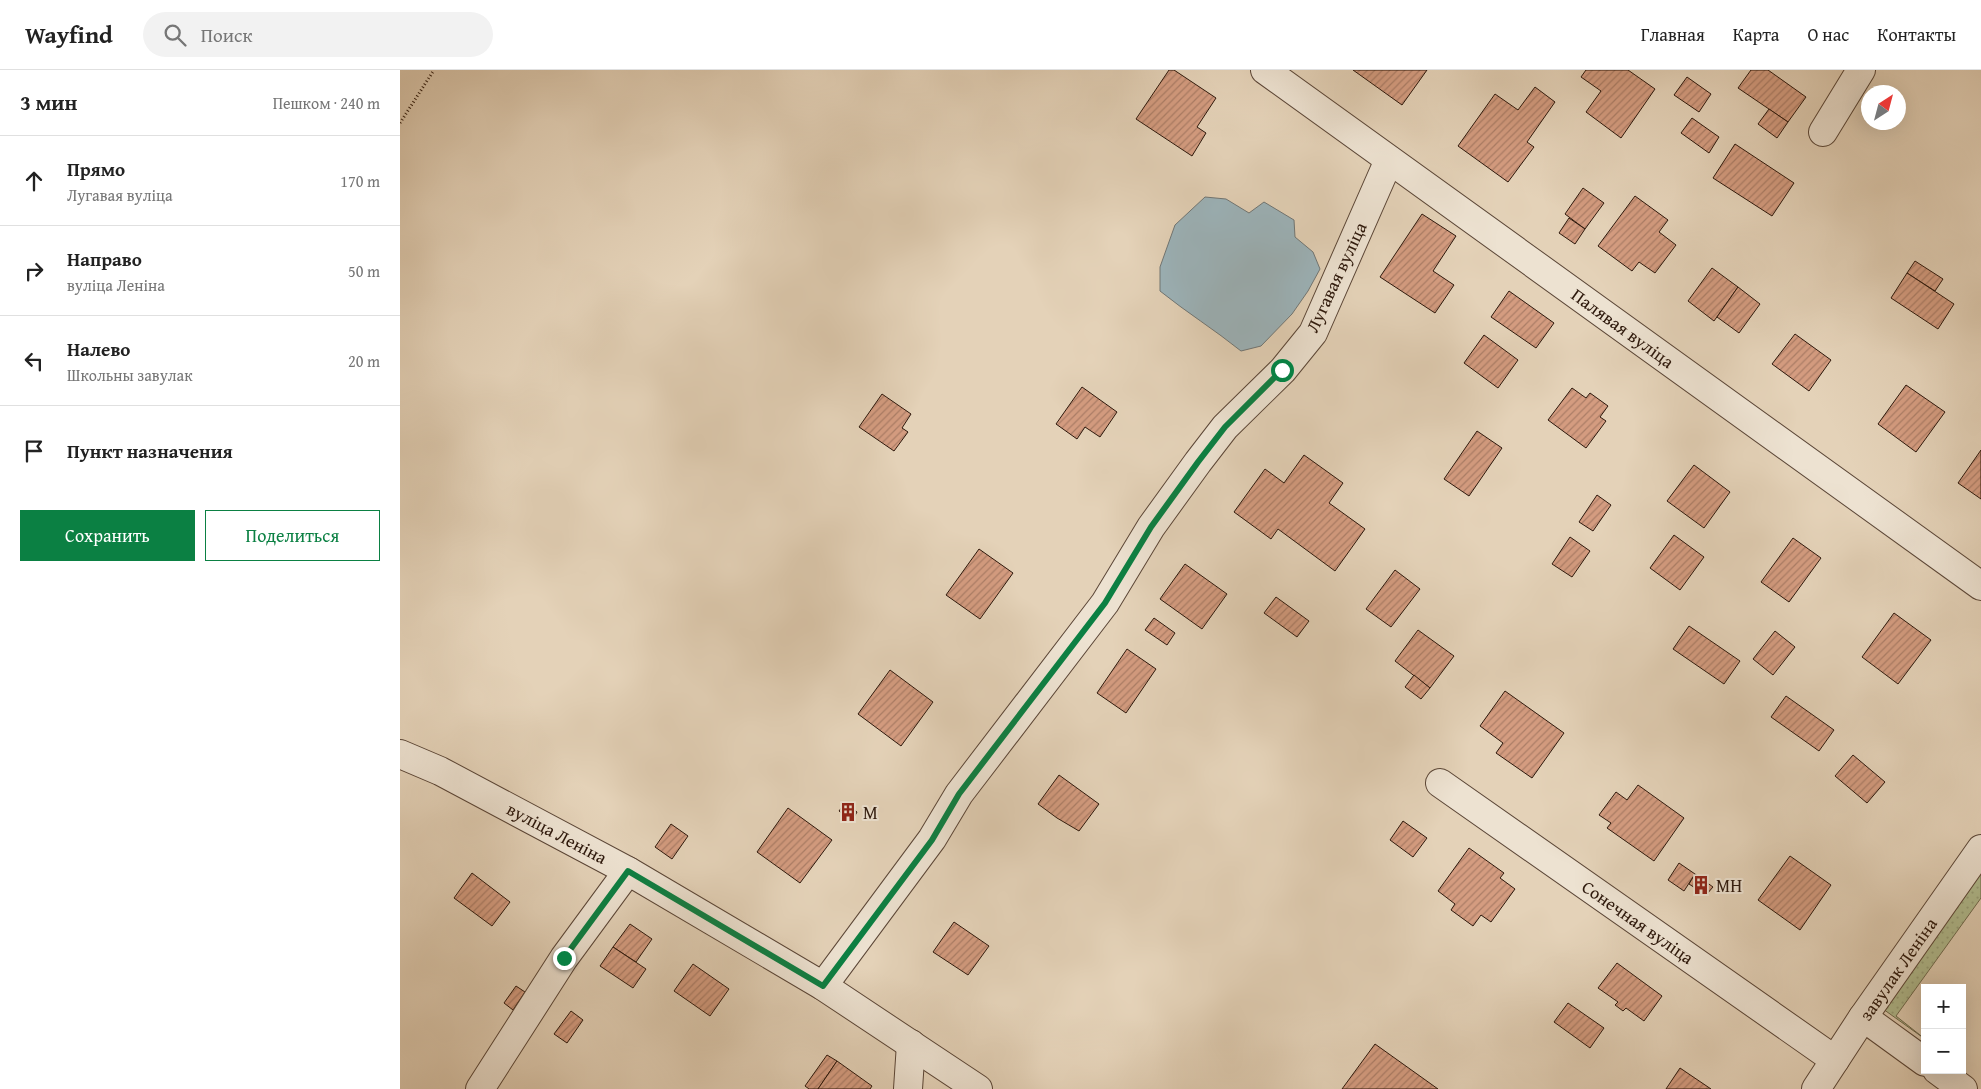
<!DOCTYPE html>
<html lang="ru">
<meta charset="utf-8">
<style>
body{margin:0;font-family:"Gentium Book Plus",serif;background:#f2f2f2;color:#222}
.controls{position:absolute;right:15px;bottom:15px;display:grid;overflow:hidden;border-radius:0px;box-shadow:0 5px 20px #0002}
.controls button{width:45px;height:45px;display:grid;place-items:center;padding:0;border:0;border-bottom:1px solid #e0e0e0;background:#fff;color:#222;font:25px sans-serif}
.compass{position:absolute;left:1461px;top:15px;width:45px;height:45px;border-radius:50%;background:#fff;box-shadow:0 5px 20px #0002;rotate:36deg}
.stop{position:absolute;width:15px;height:15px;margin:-11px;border:4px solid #0b8043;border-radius:50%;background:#fff}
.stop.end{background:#0b8043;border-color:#fff;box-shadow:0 1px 5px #0008}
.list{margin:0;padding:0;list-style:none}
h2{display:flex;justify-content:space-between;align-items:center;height:65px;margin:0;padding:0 20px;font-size:21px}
h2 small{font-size:16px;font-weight:400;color:#767676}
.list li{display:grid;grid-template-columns:32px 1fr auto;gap:15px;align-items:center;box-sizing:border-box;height:90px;padding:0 20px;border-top:1px solid #e0e0e0}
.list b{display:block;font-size:19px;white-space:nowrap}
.list p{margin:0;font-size:16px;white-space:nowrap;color:#767676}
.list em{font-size:16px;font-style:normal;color:#767676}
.actions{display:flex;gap:10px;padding:15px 20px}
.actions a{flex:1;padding:11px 0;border:1px solid #0b8043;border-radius:0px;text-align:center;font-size:18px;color:#0b8043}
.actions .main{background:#0b8043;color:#fff}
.icon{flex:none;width:28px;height:28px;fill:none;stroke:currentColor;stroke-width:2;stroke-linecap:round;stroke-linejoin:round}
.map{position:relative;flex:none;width:1581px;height:1019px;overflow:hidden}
header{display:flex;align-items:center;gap:30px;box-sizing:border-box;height:70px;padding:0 25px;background:#fff;border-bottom:1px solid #e0e0e0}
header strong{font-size:24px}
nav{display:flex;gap:28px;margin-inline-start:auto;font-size:18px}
.search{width:350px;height:45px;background:#f2f2f2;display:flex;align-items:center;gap:12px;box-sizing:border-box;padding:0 18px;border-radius:28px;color:#767676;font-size:19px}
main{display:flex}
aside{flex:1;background:#fff}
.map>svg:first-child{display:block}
</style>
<header>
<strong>Wayfind</strong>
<div class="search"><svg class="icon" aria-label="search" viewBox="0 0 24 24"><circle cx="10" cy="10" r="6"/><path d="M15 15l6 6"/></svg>Поиск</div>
<nav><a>Главная</a><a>Карта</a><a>О нас</a><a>Контакты</a></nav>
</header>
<main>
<aside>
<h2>3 мин<small>Пешком · 240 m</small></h2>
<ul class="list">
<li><svg class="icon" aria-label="ahead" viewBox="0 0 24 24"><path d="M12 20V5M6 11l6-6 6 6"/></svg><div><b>Прямо</b><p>Лугавая вуліца</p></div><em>170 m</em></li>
<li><svg class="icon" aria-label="right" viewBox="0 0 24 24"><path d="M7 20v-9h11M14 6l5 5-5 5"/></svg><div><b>Направо</b><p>вуліца Леніна</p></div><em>50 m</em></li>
<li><svg class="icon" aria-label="left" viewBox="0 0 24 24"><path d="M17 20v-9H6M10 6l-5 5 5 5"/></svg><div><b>Налево</b><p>Школьны завулак</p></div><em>20 m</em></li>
<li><svg class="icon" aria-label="arrive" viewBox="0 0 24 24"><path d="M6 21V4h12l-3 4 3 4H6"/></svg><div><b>Пункт назначения</b></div></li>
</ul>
<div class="actions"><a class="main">Сохранить</a><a>Поделиться</a></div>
</aside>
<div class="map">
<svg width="1581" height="1019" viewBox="0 0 1581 1019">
<defs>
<pattern id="grass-dots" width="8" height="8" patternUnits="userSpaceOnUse" patternTransform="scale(1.25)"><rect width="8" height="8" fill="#b1bd90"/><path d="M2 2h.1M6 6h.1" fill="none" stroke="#99a27b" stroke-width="1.8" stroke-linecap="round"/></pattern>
<pattern id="building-hatch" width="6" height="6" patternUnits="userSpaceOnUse" patternTransform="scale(1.25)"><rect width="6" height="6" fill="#d49c80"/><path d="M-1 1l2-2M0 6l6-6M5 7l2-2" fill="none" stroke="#ac7e67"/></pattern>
</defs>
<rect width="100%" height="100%" fill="#e4d2b8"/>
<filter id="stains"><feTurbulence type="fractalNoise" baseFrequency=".004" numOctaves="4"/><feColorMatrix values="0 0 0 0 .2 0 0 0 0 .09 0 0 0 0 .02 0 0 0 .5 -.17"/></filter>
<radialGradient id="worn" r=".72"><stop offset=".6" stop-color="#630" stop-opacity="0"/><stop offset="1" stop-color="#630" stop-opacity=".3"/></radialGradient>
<!-- grass -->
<polygon fill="url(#grass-dots)" stroke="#6f6a4e" points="1581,802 1581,828 1496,946 1525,969 1483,939"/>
<!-- water -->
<path fill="#9cb4bb" stroke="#707675" d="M805 127 826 129 849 143 864 132 894 150 895 167 913 182 920 199 908 221 892 244 861 276 841 281C815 260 786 242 760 221V197L775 155Z"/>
<!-- building -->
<g fill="url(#building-hatch)" stroke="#2d180c">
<polygon points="769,0 774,0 816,28 797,57 806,63 792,86 736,49"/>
<polygon points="953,0 1027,0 1002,35"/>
<polygon points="1186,0 1228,0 1255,19 1221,68 1186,42 1201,21 1181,7"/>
<polygon points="1351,0 1368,0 1406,27 1388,52 1338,18"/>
<polygon points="1287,7 1311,24 1299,42 1274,25"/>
<polygon points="1135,17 1155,32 1127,72 1134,77 1108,112 1058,76 1095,24 1118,40"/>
<polygon points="1369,39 1388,52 1377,68 1358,54"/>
<polygon points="1292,48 1319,67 1309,83 1281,63"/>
<polygon points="1335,74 1394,113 1372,146 1313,108"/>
<polygon points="1183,118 1204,133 1185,159 1165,144"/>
<polygon points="1235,126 1268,150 1259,162 1276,175 1255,203 1239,192 1232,201 1198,176"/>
<polygon points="1022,144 1056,166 1033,201 1054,215 1035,243 980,207"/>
<polygon points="1169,148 1185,159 1175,174 1159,163"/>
<polygon points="1515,191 1543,209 1535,221 1507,203"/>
<polygon points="1312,198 1338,217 1314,251 1288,231"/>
<polygon points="1507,203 1554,234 1538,259 1491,228"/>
<polygon points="1338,217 1360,234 1339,263 1317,247"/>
<polygon points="1109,221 1154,253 1136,278 1091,247"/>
<polygon points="1395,264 1431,290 1409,321 1372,294"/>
<polygon points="1084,265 1118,290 1098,318 1064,293"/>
<polygon points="1506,315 1545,342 1516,382 1478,354"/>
<polygon points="682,317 717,342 700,367 685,357 677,369 656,354"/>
<polygon points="1172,318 1186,328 1190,323 1208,336 1200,347 1206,351 1186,378 1148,350"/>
<polygon points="482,324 511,344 502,358 508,362 494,381 459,357"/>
<polygon points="1077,361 1102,378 1069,426 1044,409"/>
<polygon points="1581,380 1581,429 1558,413"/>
<polygon points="904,385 943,413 929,433 965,459 935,501 878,459 871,469 834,442 865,399 884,413"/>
<polygon points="1294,395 1330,422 1304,458 1267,431"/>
<polygon points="1197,425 1211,435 1193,461 1179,452"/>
<polygon points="1274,465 1304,487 1280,520 1250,498"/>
<polygon points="1170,467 1190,481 1172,507 1152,494"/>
<polygon points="1393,468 1421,488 1389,532 1361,512"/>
<polygon points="579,479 613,503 580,549 546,525"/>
<polygon points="785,494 827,524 802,559 760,529"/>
<polygon points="995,500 1020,519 991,557 966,539"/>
<polygon points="876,527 909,551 897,567 864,543"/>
<polygon points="1494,543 1531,570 1498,614 1462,587"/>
<polygon points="754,548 775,563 767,575 745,560"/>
<polygon points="1289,556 1340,591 1324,614 1273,579"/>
<polygon points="1018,560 1054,586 1030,618 995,591"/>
<polygon points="1375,561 1395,577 1373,605 1353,589"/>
<polygon points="727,579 756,599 726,643 697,623"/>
<polygon points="490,600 533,632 501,676 458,644"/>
<polygon points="1014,605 1030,618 1021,629 1005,617"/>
<polygon points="1105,621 1164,663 1132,708 1096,683 1103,673 1080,656"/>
<polygon points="1386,626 1434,660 1419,681 1371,647"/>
<polygon points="1453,685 1485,712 1467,733 1435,706"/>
<polygon points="659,705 699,734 679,761 657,748 638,734"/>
<polygon points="1238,715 1284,748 1254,791 1207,758 1211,753 1199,745 1216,722 1227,730"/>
<polygon points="445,733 457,742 452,751 439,741"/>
<polygon points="388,738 432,770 400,813 357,782"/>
<polygon points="1003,751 1027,768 1013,787 990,770"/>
<polygon points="271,754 288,766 272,789 255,777"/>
<polygon points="1069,778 1104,803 1100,808 1115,819 1091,852 1081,845 1073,856 1051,840 1055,834 1038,821"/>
<polygon points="1390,786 1431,815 1400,860 1358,830"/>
<polygon points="1279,793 1295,804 1284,821 1268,810"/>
<polygon points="72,803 110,832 92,856 54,828"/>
<polygon points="1295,804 1313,817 1306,825 1289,814"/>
<polygon points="554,852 589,876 568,905 533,882"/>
<polygon points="230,854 252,869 236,892 213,877"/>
<polygon points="213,877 246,899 233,918 200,896"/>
<polygon points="1217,893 1262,926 1244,951 1226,938 1223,941 1215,935 1218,932 1198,918"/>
<polygon points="293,894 329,919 310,946 274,921"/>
<polygon points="116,916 125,922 113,940 104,933"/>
<polygon points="1168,933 1204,958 1190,978 1154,952"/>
<polygon points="171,941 183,950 167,973 154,964"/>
<polygon points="975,974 1038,1019 942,1019"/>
<polygon points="427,985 437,991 418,1019 409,1019 405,1016"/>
<polygon points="437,991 472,1016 470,1019 418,1019"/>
<polygon points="1280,998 1311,1019 1266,1019"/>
</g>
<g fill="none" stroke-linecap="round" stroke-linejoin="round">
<!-- minor casing -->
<g stroke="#5b4637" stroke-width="30">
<g id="minor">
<polyline points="865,0 1581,516"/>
<polyline points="1423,62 1461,0"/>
<polyline points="0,684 40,701 228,801 423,916 578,1019"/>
<polyline points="1040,713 1435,990"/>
<polyline points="423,916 532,769 559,724 705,533 751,457 798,392 825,357 883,300 913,263 989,90"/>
<polyline points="1463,947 1525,992"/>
<polyline points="1537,1000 1563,1019"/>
<polyline points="80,1019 164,888 228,801"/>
<polyline points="508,1019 511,974"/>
<polyline points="1416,1019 1463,947 1581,779"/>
</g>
</g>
<!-- path -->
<polyline stroke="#2d180c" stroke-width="3" stroke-dasharray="1 2.5" stroke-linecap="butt" points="0,53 34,0"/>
<!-- minor -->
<use href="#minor" stroke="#ede2d1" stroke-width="28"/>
</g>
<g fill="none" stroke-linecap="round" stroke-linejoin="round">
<!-- route -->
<polyline stroke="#0b8043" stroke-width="6" points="164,888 228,801 423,916 532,770 559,724 705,533 751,457 798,392 825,357 882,300"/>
</g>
<!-- icons -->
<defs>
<g id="building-bare" transform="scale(1.5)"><path d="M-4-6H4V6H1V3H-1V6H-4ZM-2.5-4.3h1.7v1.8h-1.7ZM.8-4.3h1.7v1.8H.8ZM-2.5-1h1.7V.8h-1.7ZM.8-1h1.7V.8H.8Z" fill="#8f2418" stroke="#ede2d1" stroke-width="2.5" paint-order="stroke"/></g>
</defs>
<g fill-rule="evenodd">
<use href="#building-bare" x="448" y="742"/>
<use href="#building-bare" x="1301" y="815"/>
</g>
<g text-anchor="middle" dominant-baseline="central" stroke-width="4" stroke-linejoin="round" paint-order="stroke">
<!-- street labels -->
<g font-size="18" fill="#2d180c" stroke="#ede2d1">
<text transform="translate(936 207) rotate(-65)">Лугавая вуліца</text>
<text transform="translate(1223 258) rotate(36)">Палявая вуліца</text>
<text transform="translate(157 763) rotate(28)">вуліца Леніна</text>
<text transform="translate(1238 852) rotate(35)">Сонечная вуліца</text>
<text transform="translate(1498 899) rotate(-55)">завулак Леніна</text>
</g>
<!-- poi labels -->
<g font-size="18" fill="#2d180c" stroke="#ede2d1" text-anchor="start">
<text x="463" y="742">M</text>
<text x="1316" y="815">МН</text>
</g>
</g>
<rect width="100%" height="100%" filter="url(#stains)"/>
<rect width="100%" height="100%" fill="url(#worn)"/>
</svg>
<div class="controls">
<button>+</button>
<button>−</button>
</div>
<svg class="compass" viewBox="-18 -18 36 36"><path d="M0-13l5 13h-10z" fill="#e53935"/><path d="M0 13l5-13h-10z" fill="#767676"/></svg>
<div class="stop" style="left:882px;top:300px"></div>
<div class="stop end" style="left:164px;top:888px"></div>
</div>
</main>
